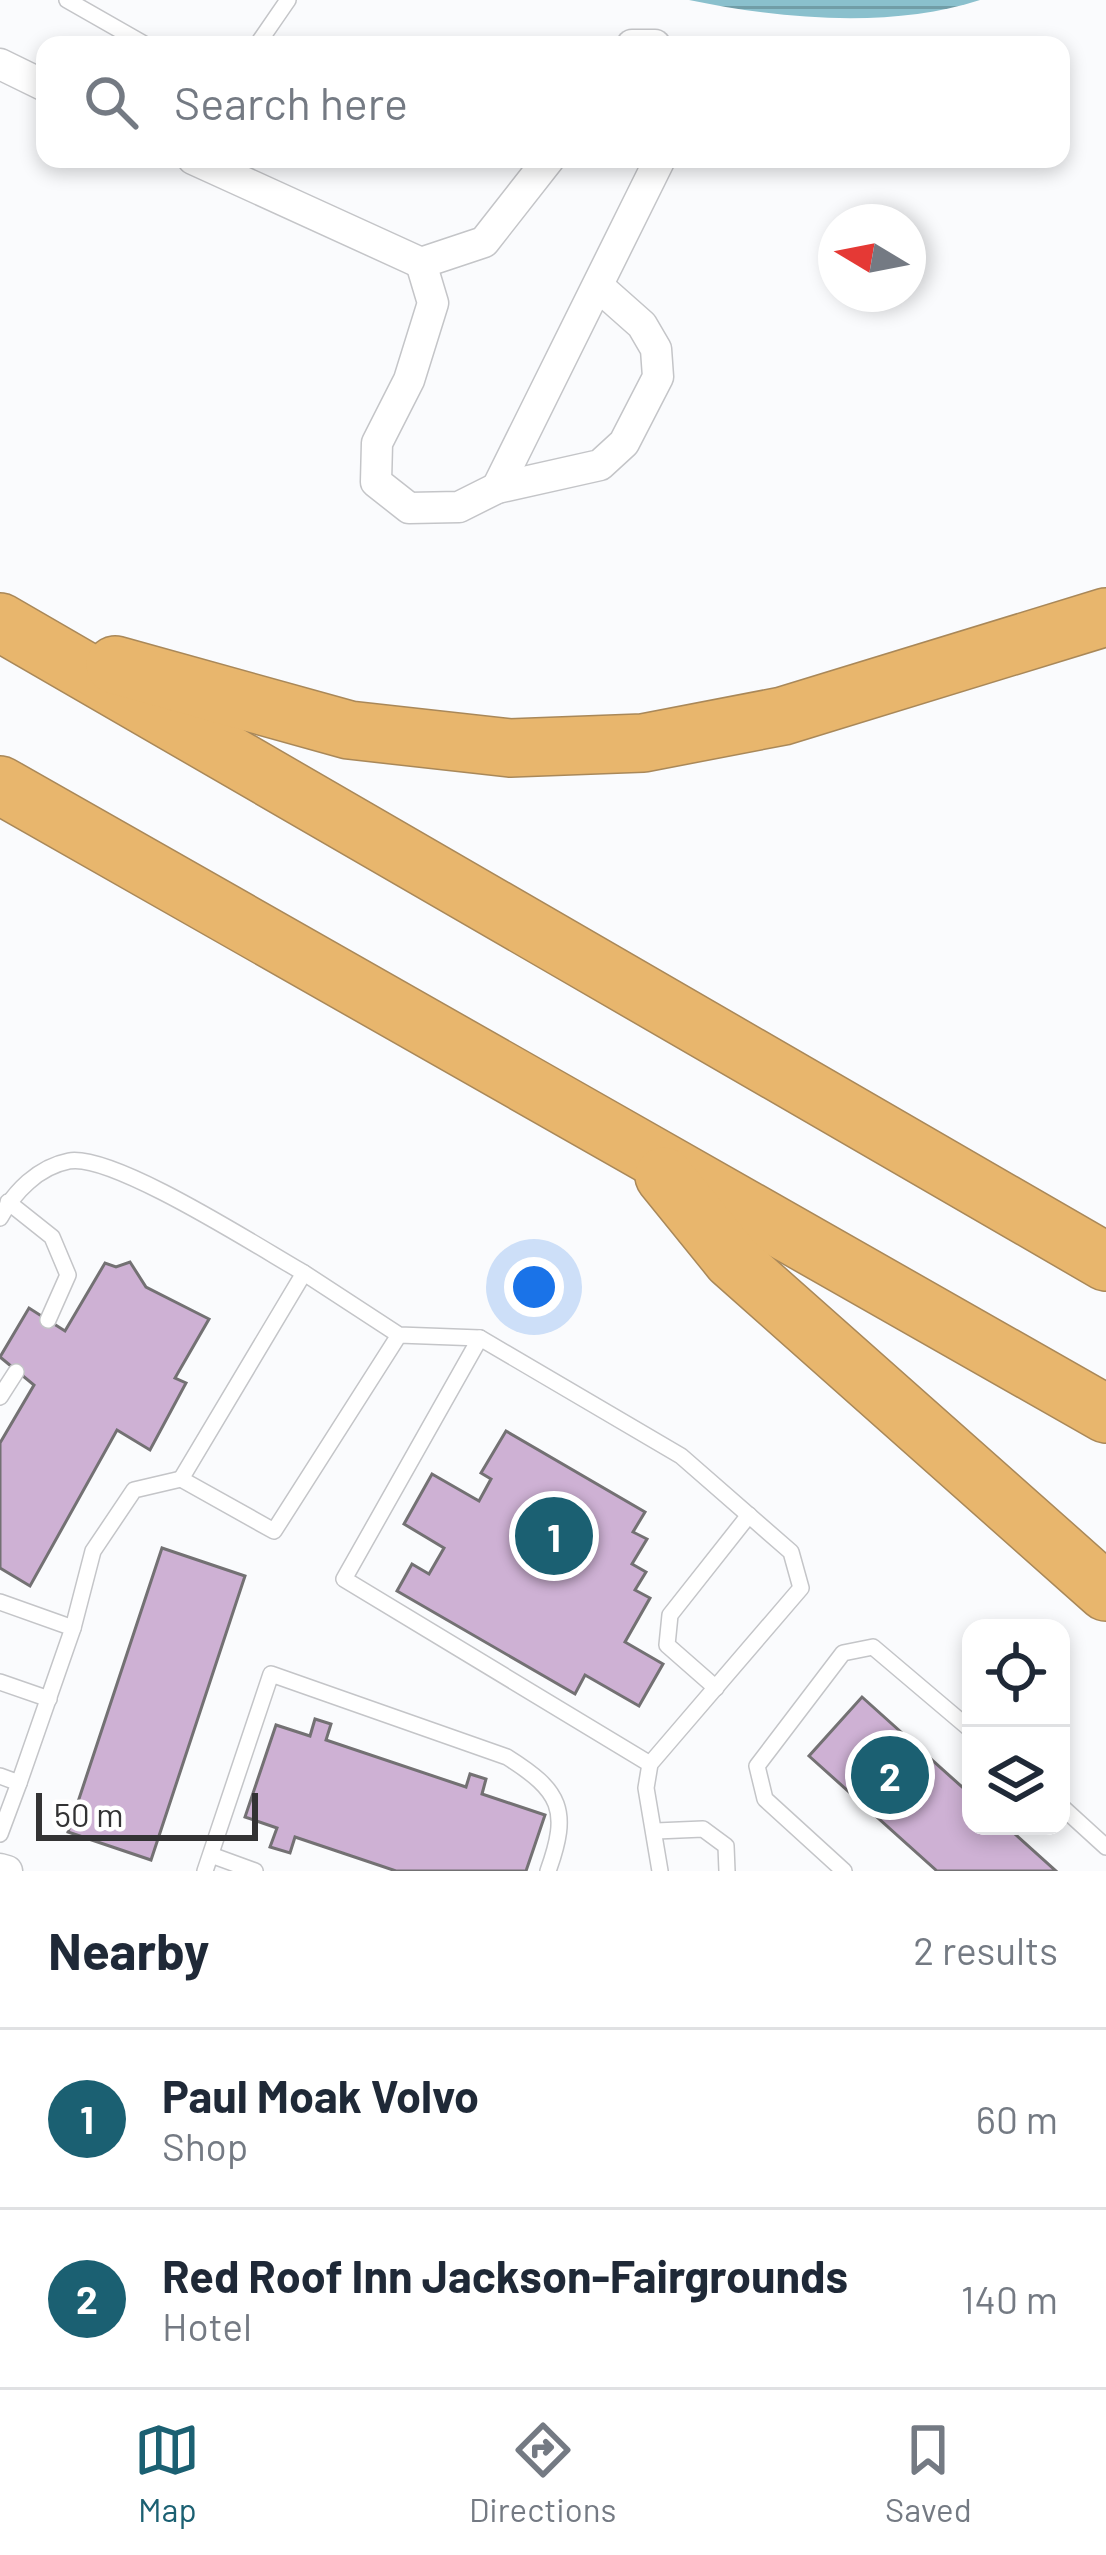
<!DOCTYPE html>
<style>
body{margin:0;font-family:Barlow,sans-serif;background:#f2f2f3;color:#1f2937}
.controls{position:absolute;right:36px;bottom:36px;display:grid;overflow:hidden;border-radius:24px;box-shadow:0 6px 18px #0003}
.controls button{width:108px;height:108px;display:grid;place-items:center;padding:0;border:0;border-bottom:3px solid #e0e1e3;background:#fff;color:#1f2937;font:60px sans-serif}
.compass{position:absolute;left:818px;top:204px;width:108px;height:108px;border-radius:50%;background:#fff;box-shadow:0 6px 18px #0003;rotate:280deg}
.scale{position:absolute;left:36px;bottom:30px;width:222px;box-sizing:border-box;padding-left:12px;border:6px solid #333334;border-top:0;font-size:33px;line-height:42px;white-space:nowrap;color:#333334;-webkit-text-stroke:9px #fff;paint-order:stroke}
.you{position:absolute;left:534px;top:1287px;width:42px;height:42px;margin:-30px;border:9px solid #fff;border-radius:50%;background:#1a73e8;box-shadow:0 0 0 18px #1a73e833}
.badge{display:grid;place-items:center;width:78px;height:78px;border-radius:50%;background:#1b6072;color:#fff;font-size:39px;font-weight:700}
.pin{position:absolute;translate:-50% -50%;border:6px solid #fff;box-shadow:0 3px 12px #0006}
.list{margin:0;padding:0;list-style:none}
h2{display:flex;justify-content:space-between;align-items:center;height:156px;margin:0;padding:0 48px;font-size:51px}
h2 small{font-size:39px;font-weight:400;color:#747a83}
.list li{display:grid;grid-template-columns:78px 1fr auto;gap:36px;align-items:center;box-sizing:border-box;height:180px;padding:0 48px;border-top:3px solid #e0e1e3}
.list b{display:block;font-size:45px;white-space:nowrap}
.list p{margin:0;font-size:39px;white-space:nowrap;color:#747a83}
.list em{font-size:39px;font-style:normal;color:#747a83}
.icon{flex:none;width:66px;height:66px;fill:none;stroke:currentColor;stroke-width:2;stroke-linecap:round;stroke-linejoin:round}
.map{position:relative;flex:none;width:1106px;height:1871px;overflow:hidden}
.search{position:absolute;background:#fff;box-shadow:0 6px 18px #0003;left:36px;right:36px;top:36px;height:132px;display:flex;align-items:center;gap:30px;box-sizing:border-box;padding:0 42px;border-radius:24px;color:#747a83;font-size:45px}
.sheet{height:516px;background:#fff}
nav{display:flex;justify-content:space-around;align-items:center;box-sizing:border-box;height:168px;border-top:3px solid #e0e1e3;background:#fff;font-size:33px;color:#747a83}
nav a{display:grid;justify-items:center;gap:6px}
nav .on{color:#1b6072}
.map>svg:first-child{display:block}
</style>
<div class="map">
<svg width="1106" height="1871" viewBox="0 0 1106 1871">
<defs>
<pattern id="water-rules" width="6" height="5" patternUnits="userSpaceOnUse" patternTransform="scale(3)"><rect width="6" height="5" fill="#8ac0cd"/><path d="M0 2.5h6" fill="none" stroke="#719da7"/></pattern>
</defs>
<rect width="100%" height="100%" fill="#fafbfd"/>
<!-- water -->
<path fill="url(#water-rules)" d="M689 0H980C892 29 779 19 689 0Z"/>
<!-- building -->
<g fill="#ceb1d4" stroke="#737173" stroke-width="3">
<polygon points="130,1262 146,1287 209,1319 175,1378 186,1383 150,1450 117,1430 30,1586 0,1568 0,1443 34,1385 0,1357 29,1308 65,1331 105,1263 116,1267"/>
<polygon points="506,1431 645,1512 633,1532 647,1539 632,1564 646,1572 635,1590 650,1598 625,1642 663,1664 639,1706 585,1675 575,1694 397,1591 412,1564 429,1574 444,1548 404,1524 432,1474 479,1501 491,1479 481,1473"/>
<polygon points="162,1548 245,1576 151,1860 68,1832"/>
<polygon points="862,1697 971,1795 971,1826 1006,1826 1056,1871 937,1871 809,1756"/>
<polygon points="315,1719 331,1724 326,1740 466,1787 470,1774 486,1779 482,1794 545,1815 526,1871 396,1871 295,1837 290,1853 270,1847 277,1828 245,1817 276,1725 310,1736"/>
</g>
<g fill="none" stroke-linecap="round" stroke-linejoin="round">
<!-- service casing -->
<g stroke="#c4c5c8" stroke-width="18">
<g id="service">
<polyline points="67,0 146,45"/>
<polyline points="257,45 288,0"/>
<polyline points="8,1202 52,1237 68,1275 48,1320"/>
<path d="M0 1218C14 1192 38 1167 69 1161 113 1153 260 1248 304 1273"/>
<polyline points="399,1335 304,1273 181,1479 274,1531 399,1335 480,1338"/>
<polyline points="0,1397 16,1372"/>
<polyline points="0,1602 73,1628 19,1783 0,1776"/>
<polyline points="73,1628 93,1551 134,1490 181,1479"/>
<polyline points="0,1682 49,1699"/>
<polyline points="716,1688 667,1645 670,1615 749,1515"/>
<polyline points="650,1764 344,1579 480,1338 681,1456 791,1552 801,1588 650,1764 646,1788 660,1871"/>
<polyline points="1061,1806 1106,1847"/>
<polyline points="656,1831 703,1829 726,1846 727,1871"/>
<polyline points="0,1834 19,1783"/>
<polyline points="211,1855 255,1871"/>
<path d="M205 1871 271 1674 507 1757C561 1791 570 1810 548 1871"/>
<polyline points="844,1871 765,1799 757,1766 843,1653 873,1647 971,1730"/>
</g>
</g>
<!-- minor casing -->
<g stroke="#c4c5c8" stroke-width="33">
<g id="minor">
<polyline points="632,45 655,45"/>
<polyline points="0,64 45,86"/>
<polyline points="193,159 421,263"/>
<polyline points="549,159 484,242 421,263 433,303 409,380 377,443 376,482 409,508 459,507 497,488 600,465 624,443 658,377 656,349 642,325 598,286"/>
<polyline points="497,488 660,159"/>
<polyline points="0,1869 7,1871"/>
</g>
</g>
<!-- motorway casing -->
<g stroke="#a98859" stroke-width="60">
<g id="motorway">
<polyline points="0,622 1106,1262"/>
<polyline points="115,665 349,730 510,748 643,743 783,716 1106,617"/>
<polyline points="0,785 1106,1414"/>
<polyline points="664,1176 732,1260 1106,1592"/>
</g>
</g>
<!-- service -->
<use href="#service" stroke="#fff" stroke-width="15"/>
<!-- minor -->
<use href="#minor" stroke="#fff" stroke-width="30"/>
<!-- motorway -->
<use href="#motorway" stroke="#e8b66d" stroke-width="57"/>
</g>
</svg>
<div class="controls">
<button><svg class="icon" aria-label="locate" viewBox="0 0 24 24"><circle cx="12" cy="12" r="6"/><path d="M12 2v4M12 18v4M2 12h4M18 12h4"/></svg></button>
<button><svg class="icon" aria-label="layers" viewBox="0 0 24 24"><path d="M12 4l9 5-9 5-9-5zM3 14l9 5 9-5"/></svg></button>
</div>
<svg class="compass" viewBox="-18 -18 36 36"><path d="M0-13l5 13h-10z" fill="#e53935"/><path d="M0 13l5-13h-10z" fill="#747a83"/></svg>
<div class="scale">50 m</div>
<div class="you"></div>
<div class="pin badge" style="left:554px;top:1536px">1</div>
<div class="pin badge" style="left:890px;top:1775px">2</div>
<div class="search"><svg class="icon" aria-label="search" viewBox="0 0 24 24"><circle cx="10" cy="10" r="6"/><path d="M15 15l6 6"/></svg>Search here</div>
</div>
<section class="sheet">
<h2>Nearby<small>2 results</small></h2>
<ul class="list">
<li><span class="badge">1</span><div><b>Paul Moak Volvo</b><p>Shop</p></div><em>60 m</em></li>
<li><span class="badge">2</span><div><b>Red Roof Inn Jackson-Fairgrounds</b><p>Hotel</p></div><em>140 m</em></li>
</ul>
</section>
<nav>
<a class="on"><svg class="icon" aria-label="map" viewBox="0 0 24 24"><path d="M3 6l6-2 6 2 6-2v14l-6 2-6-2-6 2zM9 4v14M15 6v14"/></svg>Map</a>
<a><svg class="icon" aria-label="directions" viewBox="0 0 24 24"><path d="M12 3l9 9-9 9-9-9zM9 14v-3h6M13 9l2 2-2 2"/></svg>Directions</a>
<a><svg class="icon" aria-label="saved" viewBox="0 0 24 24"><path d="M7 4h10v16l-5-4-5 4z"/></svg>Saved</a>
</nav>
